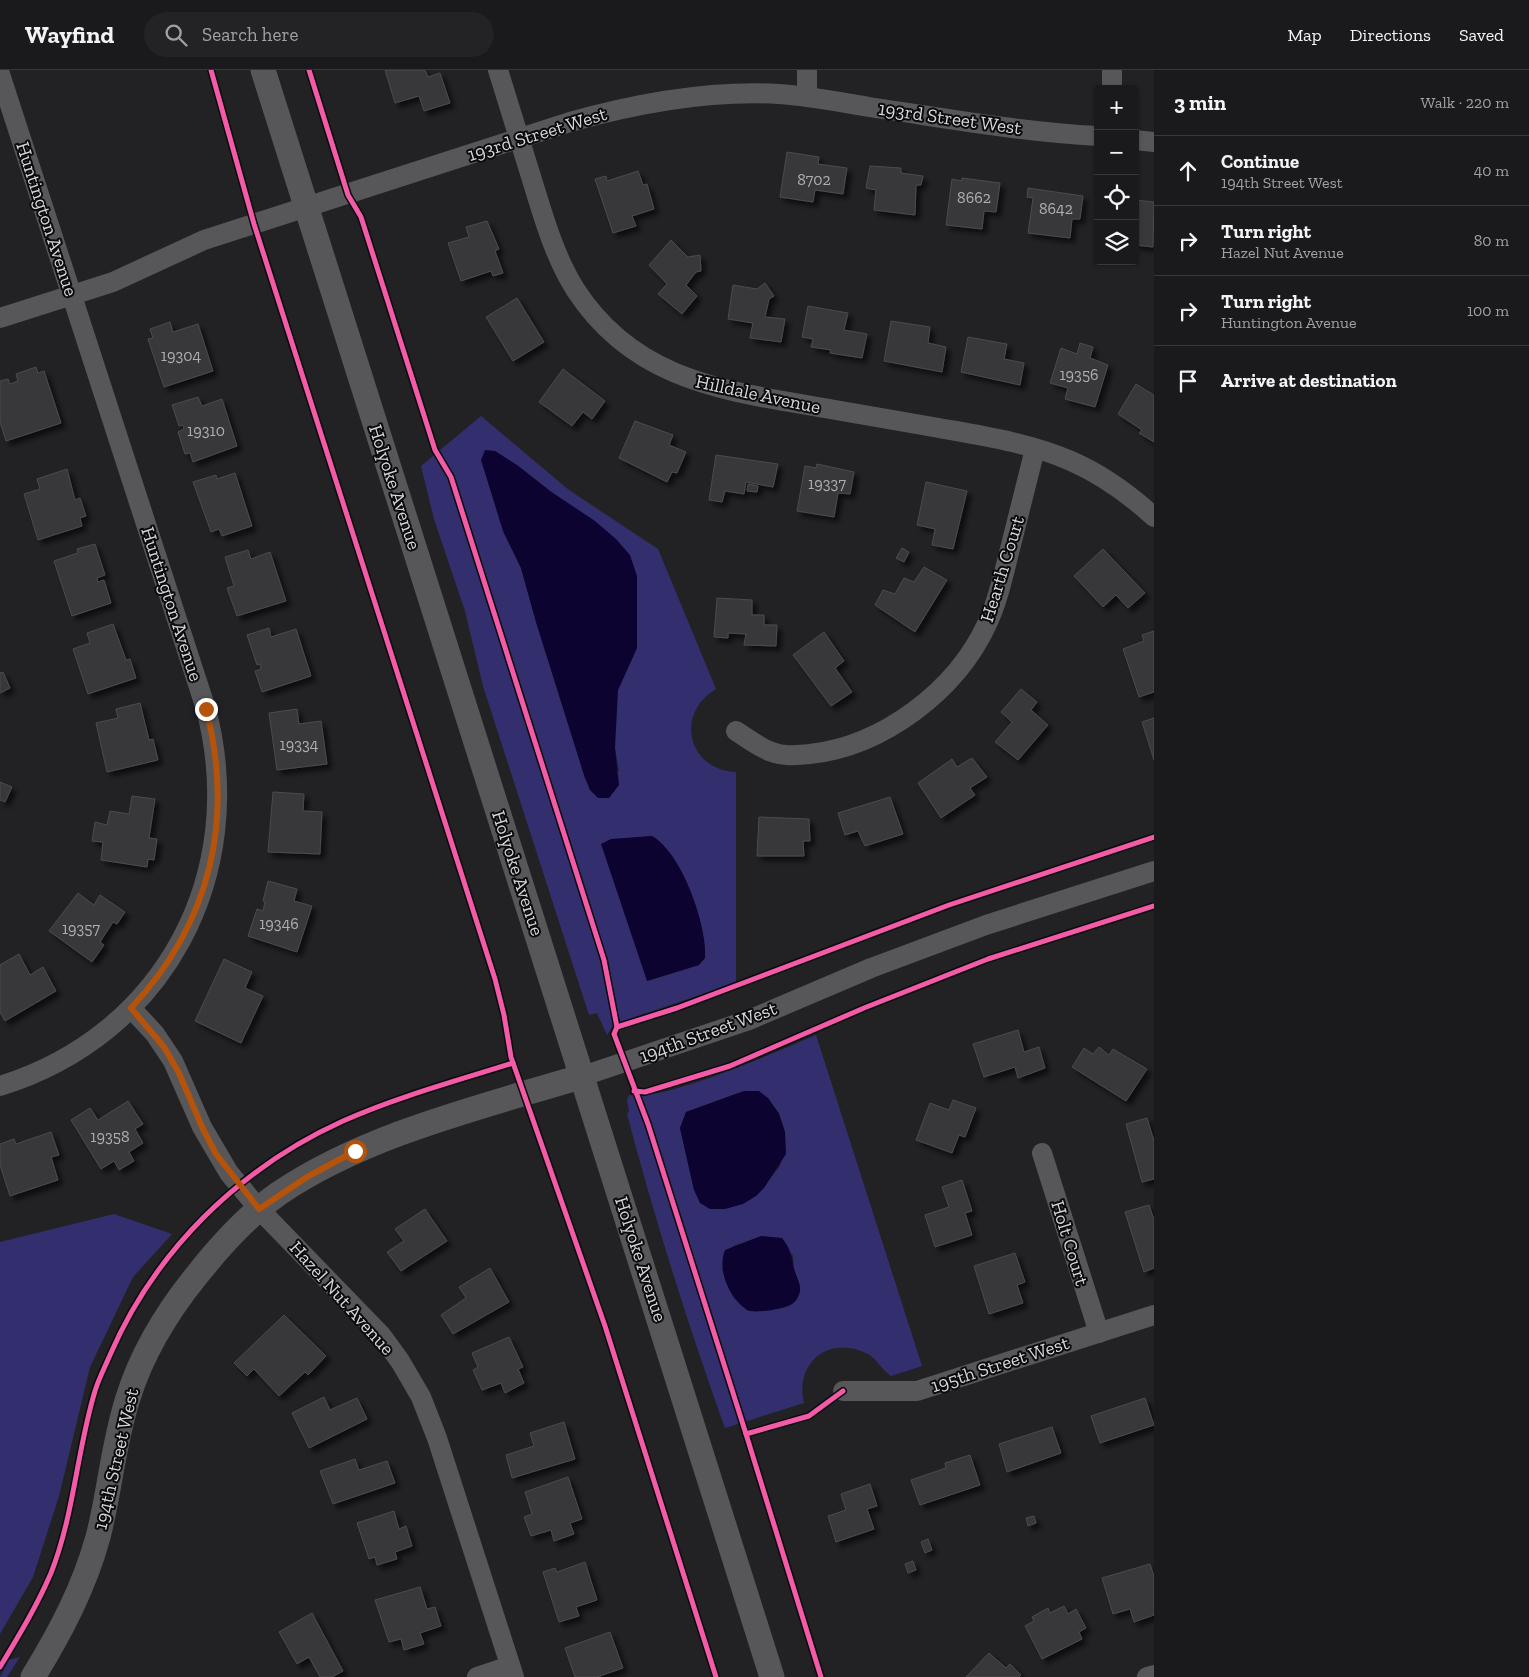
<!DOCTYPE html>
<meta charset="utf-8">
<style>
body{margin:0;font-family:"Zilla Slab",serif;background:#232325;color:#f1f3f6}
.controls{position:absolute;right:15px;top:15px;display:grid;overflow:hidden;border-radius:5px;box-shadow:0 1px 4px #0004}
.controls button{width:45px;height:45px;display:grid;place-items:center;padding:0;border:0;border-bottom:1px solid #38383b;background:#1a1a1c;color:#f1f3f6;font:25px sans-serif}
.stop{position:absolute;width:15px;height:15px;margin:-11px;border:4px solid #b45309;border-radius:50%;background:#fff}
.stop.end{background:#b45309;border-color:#fff;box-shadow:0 1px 5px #0008}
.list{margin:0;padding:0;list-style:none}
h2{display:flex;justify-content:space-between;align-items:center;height:65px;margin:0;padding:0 20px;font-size:21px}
h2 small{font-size:16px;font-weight:400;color:#9fa1a3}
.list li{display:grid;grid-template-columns:32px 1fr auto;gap:15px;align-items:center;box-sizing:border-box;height:70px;padding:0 20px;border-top:1px solid #38383b}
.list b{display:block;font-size:19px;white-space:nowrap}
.list p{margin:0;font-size:16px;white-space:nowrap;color:#9fa1a3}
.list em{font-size:16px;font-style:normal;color:#9fa1a3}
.icon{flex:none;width:28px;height:28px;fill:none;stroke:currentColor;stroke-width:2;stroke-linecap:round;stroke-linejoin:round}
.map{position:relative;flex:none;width:1154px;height:1607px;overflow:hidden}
header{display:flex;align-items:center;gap:30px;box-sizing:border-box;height:70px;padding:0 25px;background:#1a1a1c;border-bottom:1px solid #38383b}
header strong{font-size:24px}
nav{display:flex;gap:28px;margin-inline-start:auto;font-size:18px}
.search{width:350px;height:45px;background:#232325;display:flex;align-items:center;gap:12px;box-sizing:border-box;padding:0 18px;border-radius:28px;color:#9fa1a3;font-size:19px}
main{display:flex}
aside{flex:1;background:#1a1a1c}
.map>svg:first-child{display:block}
</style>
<header>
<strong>Wayfind</strong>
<div class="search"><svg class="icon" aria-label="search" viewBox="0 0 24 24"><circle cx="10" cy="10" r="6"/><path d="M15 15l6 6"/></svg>Search here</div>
<nav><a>Map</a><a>Directions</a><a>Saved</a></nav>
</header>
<main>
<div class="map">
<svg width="1154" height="1607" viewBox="0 0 1154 1607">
<defs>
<filter id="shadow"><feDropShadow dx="4.5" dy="4.5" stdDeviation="2.5" flood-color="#0009"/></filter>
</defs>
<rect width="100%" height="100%" fill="#222225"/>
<!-- green -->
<g fill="#332f6f" fill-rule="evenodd">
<path d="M481 346 569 420 658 479 716 619C674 644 688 700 736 702V913L614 954 607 965 597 943 589 945 483 616 465 541 434 449 421 396ZM517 395 550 421 637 521V578L618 620 615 653V678L619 701 585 708 536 552 521 498 503 461ZM652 766C681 783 707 856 705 888L699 895 647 911 632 768Z"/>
<path d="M816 965 922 1296 891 1306C882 1300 877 1289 868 1284 830 1264 794 1292 804 1333L725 1358C688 1255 655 1150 627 1044L629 1041 627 1030 629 1025C661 1033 781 980 816 965ZM744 1021 768 1028 779 1043 785 1062 780 1096 756 1126 694 1120 680 1058 686 1042ZM760 1167 793 1185 794 1198 800 1219 781 1237 772 1239 740 1233 734 1228 729 1219 722 1199 733 1176Z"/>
<polygon points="114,1144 172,1164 133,1207 90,1297 59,1426 33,1507 0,1564 0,1172"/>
<polygon points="20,1587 7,1607 0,1607 9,1590"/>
</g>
<!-- water -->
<g fill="#0c0331">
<polygon points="485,380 495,381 517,395 550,421 595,451 616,469 630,485 637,506 637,578 618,620 615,678 619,715 609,728 598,728 590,720 585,708 536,552 521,498 503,461 481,390"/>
<path d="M652 766C682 783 707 855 705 888L699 895 647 911 601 774 611 769Z"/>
<polygon points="744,1021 759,1021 768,1028 779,1044 785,1062 786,1084 764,1118 756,1126 743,1134 725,1139 710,1139 700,1133 694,1120 680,1058 686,1042"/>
<path d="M761 1166 782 1168C792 1181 791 1185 794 1199 796 1206 801 1214 800 1221 799 1226 796 1232 792 1234 786 1239 753 1244 747 1240 729 1228 717 1200 725 1180Z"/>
</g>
<!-- building -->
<g fill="#38383a" stroke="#4b4b4e" filter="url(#shadow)">
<polygon points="385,0 425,0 428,7 440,3 450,33 424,41 419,26 395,33"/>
<polygon points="787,82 819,87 818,94 847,98 843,124 815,120 813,132 780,127"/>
<polygon points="870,96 901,98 901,103 923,106 921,115 916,115 915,145 874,140 876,120 866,118"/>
<polygon points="638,101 643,115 647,114 654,139 632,146 636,156 613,163 595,109 606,106 607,111"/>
<polygon points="962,108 1000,113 996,142 984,141 982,159 946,155 952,109 962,111"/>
<polygon points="1028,118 1083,126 1080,149 1072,149 1070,168 1028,163 1033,128 1027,127"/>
<polygon points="1135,130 1154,132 1153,177 1135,175"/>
<polygon points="487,151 499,179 495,181 503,203 493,206 491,201 461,211 448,173 469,167 466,157"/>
<polygon points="671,170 688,187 700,185 701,201 696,202 686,215 697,226 682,244 658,224 667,214 649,195"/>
<polygon points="765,213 774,226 769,229 765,247 785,249 781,272 750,268 753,253 728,249 733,215 757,219"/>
<polygon points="517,228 544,272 513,291 486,247"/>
<polygon points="808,236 848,243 844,260 867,264 862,288 830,283 831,280 811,277 813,269 802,267"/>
<polygon points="891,251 930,257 928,273 946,277 942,302 884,291"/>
<polygon points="170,252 173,262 198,254 213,301 164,317 148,269 153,268 150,259"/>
<polygon points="968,267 1007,274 1004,289 1024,293 1020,315 961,302"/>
<polygon points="1080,273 1093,277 1090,288 1108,295 1095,337 1065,329 1068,318 1050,313 1061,278 1077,284"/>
<polygon points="36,297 38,303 44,301 61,353 6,371 0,352 0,311 8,309 10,314 18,311 16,304"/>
<polygon points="563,299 605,331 592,349 583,342 572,356 539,332"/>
<polygon points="1136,314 1154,325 1154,372 1139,363 1142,360 1118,344"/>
<polygon points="198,327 202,336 222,329 237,376 193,392 190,383 185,384 178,362 184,359 183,355 179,356 172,335"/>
<polygon points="635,351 673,365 669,375 686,382 677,403 672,402 667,412 619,388"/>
<polygon points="716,385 778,394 773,417 746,412 744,424 725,421 722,432 709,430"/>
<polygon points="817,394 854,402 850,424 838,423 834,447 797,441 805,396 816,398"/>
<polygon points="67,399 75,430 80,428 86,446 80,448 82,456 38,470 24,424 40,419 37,409"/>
<polygon points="235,403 252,456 222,466 219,459 211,462 193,412 216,405 217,409"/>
<polygon points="926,412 967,421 953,479 932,475 935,459 917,455"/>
<polygon points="748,414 758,416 757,422 747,421"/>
<polygon points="95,474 105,505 97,508 98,512 104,510 111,533 72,546 54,491 78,483 77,479"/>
<polygon points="902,478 909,482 904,492 896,488"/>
<polygon points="1103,479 1145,523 1128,538 1116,525 1103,537 1074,506"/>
<polygon points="248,480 251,489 270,482 286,531 237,546 227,518 234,516 225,487"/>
<polygon points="924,497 947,510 915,562 875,535 883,520 895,524 904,508 914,512"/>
<polygon points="717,528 752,530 752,545 764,545 764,555 777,555 776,576 744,575 746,564 728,563 728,568 714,567"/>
<polygon points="113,554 126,590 130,589 136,608 88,624 73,579 90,573 87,563"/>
<polygon points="269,558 271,567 296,559 311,606 262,622 255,601 261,599 260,594 257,595 247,565"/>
<polygon points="1154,561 1154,622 1139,627 1123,579 1144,571 1142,565"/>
<polygon points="824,562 844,591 835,598 852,622 831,636 793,585"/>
<polygon points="3,602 10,618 0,623 0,603"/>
<polygon points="1021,619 1037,632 1031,640 1048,655 1018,690 995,672 1012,652 1001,642"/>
<polygon points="140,633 149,670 153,669 158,690 107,702 96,653 118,648 116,639"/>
<polygon points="297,639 299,654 321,651 327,694 277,700 269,643"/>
<polygon points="1154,648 1154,690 1142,652"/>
<polygon points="972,688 987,707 970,718 975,725 941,748 918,713 952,689 957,697"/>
<polygon points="0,712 12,717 5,732 0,730"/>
<polygon points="273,722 304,724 303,741 322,742 320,784 268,782"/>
<polygon points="132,726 155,729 149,768 157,769 154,790 148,789 147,797 101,790 103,772 92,771 95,752 107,755 110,741 129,744"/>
<polygon points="890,727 903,764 865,776 858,761 845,765 838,743"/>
<polygon points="759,747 809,749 810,771 803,771 804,786 757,786"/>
<polygon points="268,811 297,819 294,831 312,836 297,882 248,866 257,839 263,841 265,832 263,831"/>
<polygon points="78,823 94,835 100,825 125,842 117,854 113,852 100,872 104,875 92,892 49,861"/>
<polygon points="19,884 30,905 43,897 56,921 5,951 0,942 0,895"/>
<polygon points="224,889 252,902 245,918 263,926 241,973 195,951"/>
<polygon points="1018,960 1024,982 1039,977 1045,998 1018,1008 1015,997 984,1007 973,974"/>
<polygon points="1099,977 1109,985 1113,979 1147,999 1126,1031 1072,997 1084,978 1093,984"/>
<polygon points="953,1030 976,1038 965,1067 959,1065 952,1083 916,1070 930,1033 949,1040"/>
<polygon points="128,1031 143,1054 135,1059 143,1073 129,1082 134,1091 119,1100 114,1091 101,1099 71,1050 90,1038 98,1050"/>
<polygon points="1147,1048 1154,1071 1154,1109 1142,1112 1126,1054"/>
<polygon points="51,1062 59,1085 51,1087 58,1110 10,1126 0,1095 0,1074 14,1069 16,1074"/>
<polygon points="962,1110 972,1141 965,1143 972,1165 935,1177 925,1145 949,1137 942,1117"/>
<polygon points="1149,1135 1154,1150 1154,1198 1144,1202 1125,1142"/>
<polygon points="425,1139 447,1171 401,1201 387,1182 404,1171 395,1159"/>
<polygon points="1015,1183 1025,1212 1017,1215 1023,1233 989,1244 974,1196"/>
<polygon points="490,1198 509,1232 453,1264 441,1245 466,1228 459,1217"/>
<polygon points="284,1245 326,1286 308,1305 305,1302 279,1326 254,1299 247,1306 234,1293"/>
<polygon points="509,1267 523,1297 518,1299 524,1313 505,1323 501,1313 482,1320 473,1300 478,1297 472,1283"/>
<polygon points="324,1327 330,1340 357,1328 367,1349 309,1378 292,1343"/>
<polygon points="1145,1328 1154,1355 1100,1373 1091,1346"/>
<polygon points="564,1352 575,1389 512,1408 506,1385 534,1376 530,1363"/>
<polygon points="1052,1357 1061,1383 1007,1402 999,1374"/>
<polygon points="970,1385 980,1415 920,1435 911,1410 946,1398 945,1393"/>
<polygon points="355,1389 359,1400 387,1391 395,1413 333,1434 320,1401"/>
<polygon points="568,1407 582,1449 570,1453 574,1464 554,1471 551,1460 531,1466 524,1447 532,1444 525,1422"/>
<polygon points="870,1414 877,1436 867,1439 874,1459 836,1472 828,1446 846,1440 841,1424"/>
<polygon points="394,1441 399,1459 406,1456 412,1476 395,1482 397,1489 377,1495 375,1487 369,1489 357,1453"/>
<polygon points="1034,1446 1036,1453 1028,1456 1026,1448"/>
<polygon points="928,1469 932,1480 925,1483 921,1472"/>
<polygon points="913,1491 916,1500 908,1503 905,1494"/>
<polygon points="585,1492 597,1530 576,1537 579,1546 559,1552 543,1502 555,1498 557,1502"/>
<polygon points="1150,1494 1154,1506 1154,1545 1134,1552 1130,1539 1113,1544 1102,1508"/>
<polygon points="420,1517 427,1539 435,1537 441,1556 420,1563 424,1574 404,1580 401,1569 389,1572 375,1530"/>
<polygon points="1064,1536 1068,1544 1076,1539 1086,1558 1079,1562 1082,1569 1042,1589 1025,1556 1034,1551 1032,1547 1048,1538 1050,1543"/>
<polygon points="312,1543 343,1601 332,1607 320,1607 309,1587 297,1594 279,1562"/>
<polygon points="610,1562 623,1598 597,1607 575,1607 565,1578"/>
<polygon points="989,1583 1006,1598 1010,1594 1021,1605 1019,1607 966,1607"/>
</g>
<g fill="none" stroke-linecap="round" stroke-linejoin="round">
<!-- minor -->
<g stroke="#575759" stroke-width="20">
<path d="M498 0C510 38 521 75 533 113 544 149 555 187 575 219 629 303 710 319 801 334 847 342 893 350 939 358 984 366 1030 373 1071 391 1103 405 1129 424 1154 447"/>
<polyline points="807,0 807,27"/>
<path d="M0 4 206 639C249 804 165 965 0 1016"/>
<polyline points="1112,19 1112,0"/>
<polyline points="1135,70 1154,72"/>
<path d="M0 248 113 212 204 170 570 52C638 33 709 20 779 24 809 26 839 32 869 37 945 48 1021 62 1098 66"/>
<path d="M736 661C747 668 760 678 772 682 784 687 797 685 810 684 883 676 956 621 987 554 999 529 1004 501 1011 475 1019 443 1027 411 1035 379"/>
<polyline points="131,938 155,964 173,991 202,1057 229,1103 259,1139 381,1265 400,1291 421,1327 437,1368 514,1607"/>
<polyline points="583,1006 749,950 871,898 986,855 1154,801"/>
<polyline points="1042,1083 1099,1263"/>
<polyline points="843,1321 917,1321 1154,1245"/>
<polyline points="477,1607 510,1596"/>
<polyline points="1147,1607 1154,1605"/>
</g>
<!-- tertiary -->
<g stroke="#575759" stroke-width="25">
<polyline points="263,0 772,1607"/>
<path d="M33 1607C60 1563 84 1518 98 1467 110 1421 113 1374 128 1328 142 1283 167 1242 197 1205 220 1176 247 1146 278 1124 366 1064 482 1037 583 1006"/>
</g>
<!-- cycleway casing -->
<g stroke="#0b0b0d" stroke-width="8">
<g id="cycleway">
<polyline points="211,0 254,154 495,909 504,945 511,987 605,1256 716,1607"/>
<polyline points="309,0 348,125 361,147 435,380 451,407 604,890 617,957"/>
<polyline points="634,1021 645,1022 730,996 864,938 988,889 1154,836"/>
<polyline points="843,1321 809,1346 746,1364 648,1054 614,964 617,957 677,938 949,835 1154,767"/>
<polyline points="746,1364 821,1607"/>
<path d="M0 1597C18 1567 37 1536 51 1503 74 1445 77 1380 95 1321 99 1308 105 1297 110 1285 155 1181 239 1098 343 1051 397 1027 456 1011 513 993"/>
</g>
</g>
<!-- cycleway -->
<use href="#cycleway" stroke="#f35aa7" stroke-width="5"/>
</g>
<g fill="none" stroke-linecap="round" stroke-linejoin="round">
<!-- route -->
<path stroke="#b45309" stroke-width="6" d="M206 639C235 750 210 854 131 938L164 977 179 1003 202 1057 216 1084 259 1139 307 1107 355 1081"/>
</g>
<g text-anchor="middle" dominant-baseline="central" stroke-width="4" stroke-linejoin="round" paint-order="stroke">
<!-- number labels -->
<g font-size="16" fill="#afafb2">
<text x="814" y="109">8702</text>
<text x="974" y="127">8662</text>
<text x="1056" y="138">8642</text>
<text x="181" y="285">19304</text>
<text x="1079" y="304">19356</text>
<text x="206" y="360">19310</text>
<text x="827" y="413">19337</text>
<text x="299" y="674">19334</text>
<text x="279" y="853">19346</text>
<text x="81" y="858">19357</text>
<text x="110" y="1066">19358</text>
</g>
<!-- street labels -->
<g font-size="19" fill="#d7d7da" stroke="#0b0b0d">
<text transform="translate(950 48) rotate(8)">193rd Street West</text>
<text transform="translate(537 64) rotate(-17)">193rd Street West</text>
<text transform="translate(47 149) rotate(72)">Huntington Avenue</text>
<text transform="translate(758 324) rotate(12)">Hilldale Avenue</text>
<text transform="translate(395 417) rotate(72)">Holyoke Avenue</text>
<text transform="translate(1002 499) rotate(-73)">Hearth Court</text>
<text transform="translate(172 534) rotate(72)">Huntington Avenue</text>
<text transform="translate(518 803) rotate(72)">Holyoke Avenue</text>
<text transform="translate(708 962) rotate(-20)">194th Street West</text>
<text transform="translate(1070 1173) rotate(73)">Holt Court</text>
<text transform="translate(641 1189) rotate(72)">Holyoke Avenue</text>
<text transform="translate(342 1228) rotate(48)">Hazel Nut Avenue</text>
<text transform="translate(1000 1294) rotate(-18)">195th Street West</text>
<text transform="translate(116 1389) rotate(-77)">194th Street West</text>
</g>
</g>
</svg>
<div class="controls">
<button>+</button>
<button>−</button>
<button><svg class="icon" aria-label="locate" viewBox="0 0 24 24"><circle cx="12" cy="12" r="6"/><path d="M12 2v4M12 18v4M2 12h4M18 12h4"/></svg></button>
<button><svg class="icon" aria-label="layers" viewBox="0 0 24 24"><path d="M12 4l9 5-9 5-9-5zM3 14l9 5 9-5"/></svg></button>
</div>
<div class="stop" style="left:355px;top:1081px"></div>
<div class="stop end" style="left:206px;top:639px"></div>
</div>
<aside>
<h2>3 min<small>Walk · 220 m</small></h2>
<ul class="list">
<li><svg class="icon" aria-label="ahead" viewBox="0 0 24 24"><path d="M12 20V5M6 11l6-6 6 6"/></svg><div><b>Continue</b><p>194th Street West</p></div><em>40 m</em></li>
<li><svg class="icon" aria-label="right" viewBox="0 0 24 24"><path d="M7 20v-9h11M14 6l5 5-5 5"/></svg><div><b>Turn right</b><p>Hazel Nut Avenue</p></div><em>80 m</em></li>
<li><svg class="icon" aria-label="right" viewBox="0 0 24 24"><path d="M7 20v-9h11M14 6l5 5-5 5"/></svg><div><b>Turn right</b><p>Huntington Avenue</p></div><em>100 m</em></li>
<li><svg class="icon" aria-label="arrive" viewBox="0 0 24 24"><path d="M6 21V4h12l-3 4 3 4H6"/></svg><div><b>Arrive at destination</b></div></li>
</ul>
</aside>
</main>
